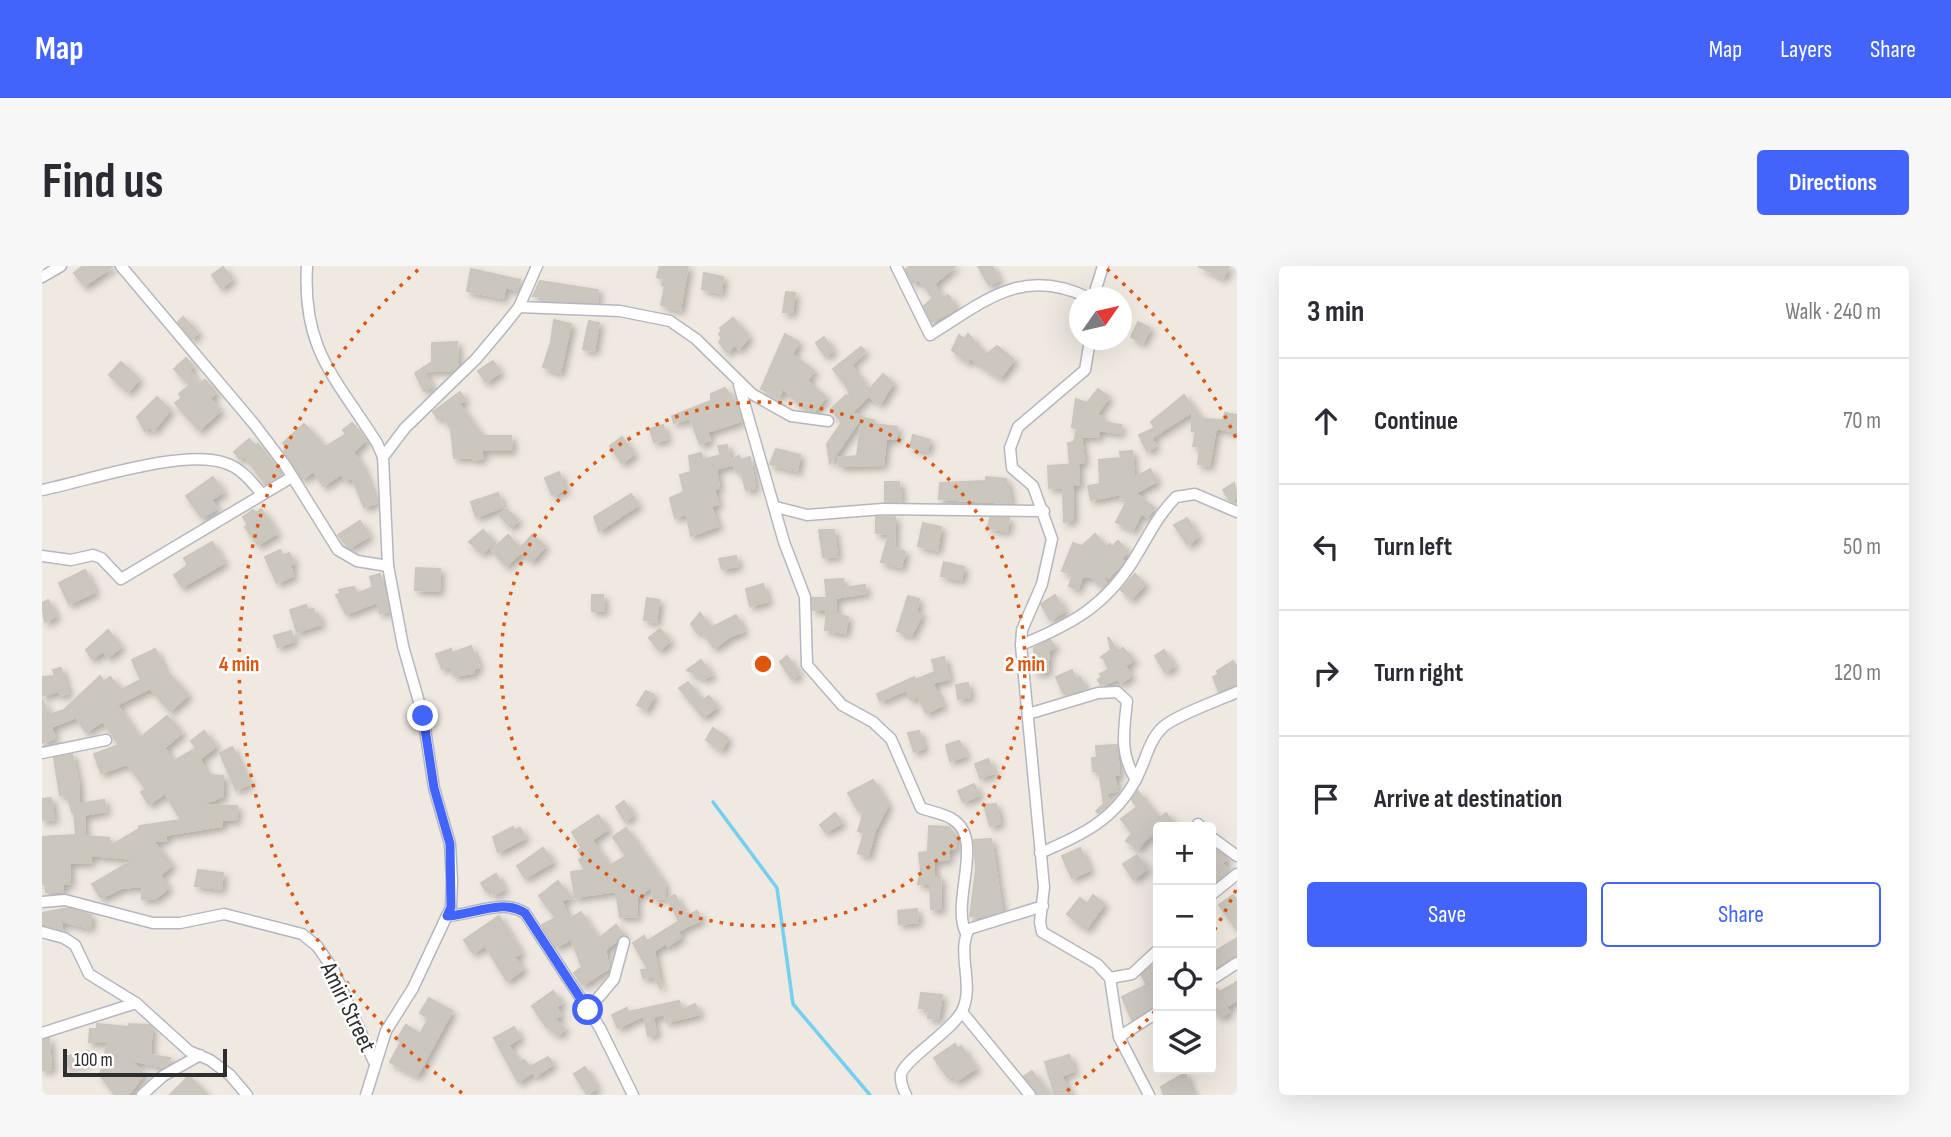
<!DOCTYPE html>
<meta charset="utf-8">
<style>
body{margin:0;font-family:"Sofia Sans Condensed",sans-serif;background:#f7f7f7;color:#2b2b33}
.controls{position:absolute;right:21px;bottom:21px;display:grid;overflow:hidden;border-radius:7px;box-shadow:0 7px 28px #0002}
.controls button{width:63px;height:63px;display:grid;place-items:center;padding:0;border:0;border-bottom:2px solid #e1e1e2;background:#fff;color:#2b2b33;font:35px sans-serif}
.compass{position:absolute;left:1027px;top:21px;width:63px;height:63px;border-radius:50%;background:#fff;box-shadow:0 7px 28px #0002;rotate:56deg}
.scale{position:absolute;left:21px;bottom:18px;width:164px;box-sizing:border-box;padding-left:7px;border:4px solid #2e2e2e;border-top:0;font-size:19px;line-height:24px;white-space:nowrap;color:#2e2e2e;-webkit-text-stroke:5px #fff;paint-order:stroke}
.stop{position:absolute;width:21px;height:21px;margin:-16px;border:5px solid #4264fb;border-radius:50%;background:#fff}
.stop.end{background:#4264fb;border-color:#fff;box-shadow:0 2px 7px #0008}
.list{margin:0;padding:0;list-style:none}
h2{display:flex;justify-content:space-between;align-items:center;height:91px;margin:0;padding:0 28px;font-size:30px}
h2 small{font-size:23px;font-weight:400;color:#7c7c81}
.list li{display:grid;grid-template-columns:46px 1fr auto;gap:21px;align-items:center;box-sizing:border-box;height:126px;padding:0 28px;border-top:2px solid #e1e1e2}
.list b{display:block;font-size:26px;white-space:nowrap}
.list em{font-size:23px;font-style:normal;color:#7c7c81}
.actions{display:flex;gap:14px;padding:21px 28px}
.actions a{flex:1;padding:16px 0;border:2px solid #4264fb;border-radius:7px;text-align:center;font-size:24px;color:#4264fb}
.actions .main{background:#4264fb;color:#fff}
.icon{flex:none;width:38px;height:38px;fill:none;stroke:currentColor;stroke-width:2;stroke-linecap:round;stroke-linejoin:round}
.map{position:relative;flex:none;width:1195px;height:829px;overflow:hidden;border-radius:7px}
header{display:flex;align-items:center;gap:42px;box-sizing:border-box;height:98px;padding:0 35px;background:#4264fb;color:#fff}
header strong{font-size:33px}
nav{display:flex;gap:38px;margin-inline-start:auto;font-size:24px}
.intro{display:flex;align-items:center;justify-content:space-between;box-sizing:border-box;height:168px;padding:0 42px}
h1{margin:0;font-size:49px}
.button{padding:18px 32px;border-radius:7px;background:#4264fb;color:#fff;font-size:24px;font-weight:700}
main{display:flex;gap:42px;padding:0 42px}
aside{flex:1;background:#fff;border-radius:7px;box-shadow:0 7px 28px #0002}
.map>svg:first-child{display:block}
</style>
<header>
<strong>Map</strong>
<nav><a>Map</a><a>Layers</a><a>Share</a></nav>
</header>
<div class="intro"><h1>Find us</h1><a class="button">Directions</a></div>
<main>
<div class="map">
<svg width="1195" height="829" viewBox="0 0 1195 829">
<defs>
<filter id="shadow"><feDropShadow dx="4" dy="4" stdDeviation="3.5" flood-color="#0004"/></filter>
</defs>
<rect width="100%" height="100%" fill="#efe9e1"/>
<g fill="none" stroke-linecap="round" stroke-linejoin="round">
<!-- stream -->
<polyline stroke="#75cff0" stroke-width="3.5" points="671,536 735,622 751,738 828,829"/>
</g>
<!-- building -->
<g fill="#cbc7bf" stroke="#cbc5ba" stroke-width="2" filter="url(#shadow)">
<polygon points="41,0 71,0 42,20 32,7"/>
<polygon points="618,0 646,0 638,44 619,39 623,20 620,19 622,13 615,11"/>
<polygon points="868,0 913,0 892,18 900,32 906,29 914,41 909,46 890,56 882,40 891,32 877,13 871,17 864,3"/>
<polygon points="936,0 950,0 957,14 947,19"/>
<polygon points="1156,0 1187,0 1181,12"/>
<polygon points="181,1 190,13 179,22 170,9"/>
<polygon points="429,3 478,14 475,24 463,21 461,32 425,25"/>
<polygon points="662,7 681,11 679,27 660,23"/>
<polygon points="498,15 556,24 555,37 502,35 503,31 491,30"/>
<polygon points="744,26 753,27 750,47 741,46"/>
<polygon points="141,51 156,66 150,73 136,56"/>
<polygon points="691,52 707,71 697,83 693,79 685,86 677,76 680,72 677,68 680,65 678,62"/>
<polygon points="512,54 529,58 518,107 501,101 509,76"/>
<polygon points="547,55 557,57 552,85 541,83"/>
<polygon points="1096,56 1108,62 1101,77 1089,71"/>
<polygon points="743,68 757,76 750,88 772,105 765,115 784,131 772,146 765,145 741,122 737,131 719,123"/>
<polygon points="926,68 944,89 955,80 972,94 958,112 928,92 925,96 910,84 917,69 922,73"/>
<polygon points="782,71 791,85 783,90 774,77"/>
<polygon points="415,76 416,101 412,104 380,105 390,120 382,125 373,107 390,96 390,77"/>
<polygon points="819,81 823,85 809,99 827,124 841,108 851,117 838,138 826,130 809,147 820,150 788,197 785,178 800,156 789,143 804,129 809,133 805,121 791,103"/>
<polygon points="144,92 151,100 147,104 158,118 163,114 174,127 168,132 178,145 157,164 133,137 140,132 137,128 148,119 132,103"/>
<polygon points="451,95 458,106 444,116 436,105"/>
<polygon points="79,96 97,113 86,126 67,109"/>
<polygon points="683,122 694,137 699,155 665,166 668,174 658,178 648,152 632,157 630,150 669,135 669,128"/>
<polygon points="1056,123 1067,131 1054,149 1061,151 1060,156 1079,159 1078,167 1057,164 1056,171 1039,170 1042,196 1028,198 1026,177 1032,176 1035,163 1030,161 1034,133 1045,137"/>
<polygon points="418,126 423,134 417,138 440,170 469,170 470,184 439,184 441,192 432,194 431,191 412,192 409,163 400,150 396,153 391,146"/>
<polygon points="1142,129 1160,153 1181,154 1183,147 1195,149 1195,166 1174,162 1167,200 1156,198 1158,181 1151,180 1154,165 1150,165 1150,146 1109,172 1114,180 1105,185 1097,169 1113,162 1109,156"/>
<polygon points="115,131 128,144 112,164 107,160 103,165 95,151"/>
<polygon points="820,152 832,154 831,158 855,161 855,173 844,173 841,199 797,200 796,192 815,190"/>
<polygon points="310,157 324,174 311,186 321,202 334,237 322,241 310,211 304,215 299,208 281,220 272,205 260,213 242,185 245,182 241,177 262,158 283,181 304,168 301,164"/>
<polygon points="621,159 625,173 612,176 608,163"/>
<polygon points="871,169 888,174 885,185 868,181"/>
<polygon points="580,171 592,188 580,197 568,180"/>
<polygon points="207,173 214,180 216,178 240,208 223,218 202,189 198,193 192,186"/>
<polygon points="685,179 689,199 674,203 677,222 672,223 676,238 669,240 676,260 649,270 644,247 633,252 628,232 642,226 638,209 649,206 647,190 659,187 661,194 679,189 676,180"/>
<polygon points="734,183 758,189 755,205 728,198"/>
<polygon points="1090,185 1092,212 1108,203 1115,215 1093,227 1112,242 1105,251 1099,247 1091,264 1074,256 1086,233 1078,232 1078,228 1049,234 1046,220 1058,218 1057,194 1079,192 1078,186"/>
<polygon points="697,190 699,194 708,191 713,222 704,224 699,205 695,206 690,194"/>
<polygon points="1036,198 1037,219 1030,219 1031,254 1022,256 1021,221 1007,222 1006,200"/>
<polygon points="517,206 523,224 510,229 503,212"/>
<polygon points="171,211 181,226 169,234 175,242 160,252 144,230"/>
<polygon points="944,211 964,213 969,237 897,233 898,217 944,215"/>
<polygon points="843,216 857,216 859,235 843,236"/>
<polygon points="1192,217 1195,231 1188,235 1181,224"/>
<polygon points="456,227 461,241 434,251 429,236"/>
<polygon points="589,228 596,239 557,265 552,251"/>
<polygon points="219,243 235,267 216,279 203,261 206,259 201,251 211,244 214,247"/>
<polygon points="464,243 476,254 469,261 457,249"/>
<polygon points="834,251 853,251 852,282 863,286 859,301 839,296 847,268 834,267"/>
<polygon points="948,252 967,252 965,265 946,262"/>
<polygon points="1145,252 1156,270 1146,279 1132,259"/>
<polygon points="318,255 327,270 307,282 296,269"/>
<polygon points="881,257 899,261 895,284 876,280"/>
<polygon points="441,264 453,277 440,287 427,276"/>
<polygon points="777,264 792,264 795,290 781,291"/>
<polygon points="1053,268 1064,281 1068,278 1070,281 1076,275 1086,286 1079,292 1082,296 1066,312 1058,305 1064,318 1061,321 1049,311 1040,311 1036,323 1027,320 1031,308 1020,305 1031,277 1040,280"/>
<polygon points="466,269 478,283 490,269 503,280 490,295 479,286 464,300 450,284"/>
<polygon points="170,276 182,297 140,321 132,309 146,299 142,292"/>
<polygon points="238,284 241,290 247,287 252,297 248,298 251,310 235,317 223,291"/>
<polygon points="694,290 696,300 680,303 677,293"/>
<polygon points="902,296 922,301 919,314 899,310"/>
<polygon points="374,302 398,303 397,325 373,324"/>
<polygon points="43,304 53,326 27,338 17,317"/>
<polygon points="338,308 347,345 338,347 335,336 304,348 294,329 299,327 297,324 312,321 315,328 331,321 328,311"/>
<polygon points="1093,308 1103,318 1089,333 1079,324"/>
<polygon points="801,313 801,322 823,319 824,327 793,332 794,348 806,351 803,367 783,364 785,344 771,344 770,332 785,332 783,314"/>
<polygon points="721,318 726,335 708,340 704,323"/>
<polygon points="550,329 561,329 562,345 550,345"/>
<polygon points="1013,329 1023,345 1008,354 999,338"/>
<polygon points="866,330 877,333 874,346 880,348 869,370 855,365"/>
<polygon points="605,332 617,334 614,356 602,354"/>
<polygon points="6,334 14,350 3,356 0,337"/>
<polygon points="264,339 266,344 271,343 273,349 276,348 279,358 255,366 248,344"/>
<polygon points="658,347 669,362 694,349 702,365 689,370 672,382 659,364 655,367 649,358"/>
<polygon points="618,363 628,375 617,384 607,372"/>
<polygon points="66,364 79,381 66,391 61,385 50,393 44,384"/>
<polygon points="249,365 252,375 236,381 232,370"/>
<polygon points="1066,371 1076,385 1081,382 1092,394 1083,400 1089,410 1079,417 1076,413 1059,419 1056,414 1060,411 1058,408 1067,403 1061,391 1058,392 1069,384"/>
<polygon points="1008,374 1013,381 1007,384 1005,406 993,406 992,382"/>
<polygon points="429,380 437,401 431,403 432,407 412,410 408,400 400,403 394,388 409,383 410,387"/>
<polygon points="113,383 126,411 128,409 146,429 128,445 108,422 75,439 98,472 125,450 140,467 122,482 132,495 154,482 149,475 162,465 174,480 158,493 165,509 181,510 181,530 159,539 195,540 194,554 180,554 180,560 123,569 124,574 111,575 130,599 118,609 126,622 114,632 100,633 100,620 79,622 59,632 50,618 93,593 48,589 49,596 27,597 28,617 20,618 21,625 4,626 3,617 0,618 0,571 34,569 32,545 30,546 25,528 18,529 12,492 30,488 37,520 37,538 62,534 64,545 42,549 43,570 67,572 66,581 97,563 97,560 139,554 123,527 107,538 99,526 104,523 85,498 59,507 52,488 77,479 61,455 44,466 34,451 9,461 13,472 0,477 0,433 7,449 22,444 58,410 62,416 68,411 79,424 99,414 90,394"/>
<polygon points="1122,384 1132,400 1123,406 1113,390"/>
<polygon points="745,390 757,408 750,413 738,396"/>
<polygon points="902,391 907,413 890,417 901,439 884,447 876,430 869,434 864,424 838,435 835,428 872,411 873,414 893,406 890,394"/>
<polygon points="659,394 670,409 662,413 645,404"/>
<polygon points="1191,395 1195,401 1195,419 1177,426 1171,411 1177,408 1175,405"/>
<polygon points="19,402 26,427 18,429 17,425 0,430 0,411 13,410 11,404"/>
<polygon points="1030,404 1033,413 1038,411 1043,423 1025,429 1021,427 1014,411"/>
<polygon points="646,416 660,435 667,430 675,441 661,451 637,422"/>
<polygon points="926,417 928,431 916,433 914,419"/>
<polygon points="604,425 612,429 604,444 595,439"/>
<polygon points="671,462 686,472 679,484 664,474"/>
<polygon points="877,465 882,482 872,486 866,467"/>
<polygon points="917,475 924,490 908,495 904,479"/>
<polygon points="1075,479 1077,509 1072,509 1075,525 1062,527 1069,536 1056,547 1054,545 1062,538 1057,505 1051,505 1050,492 1055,492 1054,480"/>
<polygon points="190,481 207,518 194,524 178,487"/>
<polygon points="946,493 952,507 938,512 933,498"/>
<polygon points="831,514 846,539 833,564 826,590 816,587 822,567 816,565 823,543 817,546 806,527"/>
<polygon points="932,518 937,529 921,536 916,525"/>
<polygon points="1096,525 1117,552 1124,547 1134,561 1116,561 1116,565 1103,574 1096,583 1084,575 1090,567 1079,553 1095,541 1090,534"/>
<polygon points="9,532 12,553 0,554 0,533"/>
<polygon points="582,535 591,549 583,555 574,541"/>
<polygon points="954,538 958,557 948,560 942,539"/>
<polygon points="793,547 800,557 783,566 778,559"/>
<polygon points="556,549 566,563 550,574 567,600 584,590 571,571 584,562 622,617 623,632 611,633 610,620 594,632 595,650 578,651 574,625 533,631 529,606 543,604 537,594 541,592 536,584 540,582 530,566"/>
<polygon points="887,560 907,561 914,570 913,583 906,583 907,593 892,595 892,611 898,611 899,643 889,643 888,618 876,618 879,605 877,587 886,586"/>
<polygon points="471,561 472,564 478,562 483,572 456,586 451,571"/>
<polygon points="949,573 960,645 941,651 928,650 934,604 932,574"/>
<polygon points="1169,580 1185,592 1180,598 1187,604 1169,620"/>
<polygon points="501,582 511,596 483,612 475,600"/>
<polygon points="1038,582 1048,604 1030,612 1020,590"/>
<polygon points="1095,589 1105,603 1091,613 1081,598"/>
<polygon points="156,604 181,607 179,623 153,620"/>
<polygon points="454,608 462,623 452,629 448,622 444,625 439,617"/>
<polygon points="516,615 529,632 519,634 527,653 539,646 556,673 574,659 582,669 563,684 567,702 541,719 532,707 540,701 529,673 514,681 500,659 514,652 497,630"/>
<polygon points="633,629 644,650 655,645 659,654 635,665 639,671 626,680 624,677 612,685 619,723 611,710 601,712 599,704 606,703 591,677 602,670 605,675 637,655 626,633"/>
<polygon points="1051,629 1062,638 1044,663 1025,648 1038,632 1045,638"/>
<polygon points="1191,629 1195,634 1195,664 1177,639"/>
<polygon points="26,642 49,649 48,662 19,655 20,663 0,659 0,647"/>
<polygon points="875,643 876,656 857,658 856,645"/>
<polygon points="457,650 479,687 472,691 481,703 465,715 443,679 431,687 422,674"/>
<polygon points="1195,672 1195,688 1169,705 1169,688"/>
<polygon points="1110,700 1116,712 1116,737 1090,754 1080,731 1105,719 1099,709"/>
<polygon points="1195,716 1195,734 1184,741 1187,746 1179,751 1176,746 1172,748 1169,727 1175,723 1177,726"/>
<polygon points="511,725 520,737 514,741 519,749 513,753 523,763 516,769 504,760 490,740"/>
<polygon points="879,727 900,729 896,753 886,752 887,743 877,742"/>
<polygon points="387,732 410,745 375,810 348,796 359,776 355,773 364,759 378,768 387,752 378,747"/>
<polygon points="637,735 640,744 653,738 658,748 625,756 623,751 629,746 611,751 614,768 606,770 602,749 576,762 570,749 585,742 586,746"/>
<polygon points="55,758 87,761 87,758 107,759 110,761 108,789 128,792 126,798 122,801 88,794 102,808 86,829 73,829 58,809 59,804 82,787 62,792 66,776 47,776 48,763 55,763"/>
<polygon points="472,761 478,772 466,779 478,797 482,794 491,806 476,816 452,772"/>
<polygon points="7,772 9,803 0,804 0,774"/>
<polygon points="913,778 916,783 919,780 934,802 914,815 911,809 906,812 892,792"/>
<polygon points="46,785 48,795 24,801 22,791"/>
<polygon points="1027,789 1032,805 1019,810 1029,829 1013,829 1003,796"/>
<polygon points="506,791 511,798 494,810 488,801"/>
<polygon points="543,801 555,822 545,828 532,808"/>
<polygon points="990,805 1007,829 995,829 982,810"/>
<polygon points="1143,807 1151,829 1122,829 1119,821"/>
<polygon points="147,810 165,829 128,829"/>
</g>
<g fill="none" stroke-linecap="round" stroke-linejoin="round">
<!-- street casing -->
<g stroke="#b4b7c1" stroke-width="13">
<g id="street">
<polyline points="79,0 212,158 243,199 296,284 315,295 346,300"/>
<path d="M265 0C260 84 294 112 335 177L341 191"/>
<path d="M854 0 888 69C944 34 981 0 1047 32"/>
<polyline points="0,11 19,0"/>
<polyline points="1051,32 1061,0"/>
<polyline points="477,41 578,45 628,55 654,73 710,128 749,150 786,155"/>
<polyline points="1048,74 1043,104 976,161 968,182 970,202 991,220 1010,273 1000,318 980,364 979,379 1002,621 998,656 1000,666 1055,698 1068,712 1077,771 1107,829"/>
<path d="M697 119 742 276 763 331 765 399 800 439 831 456 849 473 879 542C889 546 901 547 910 553 944 572 908 635 924 667"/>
<path d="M0 224C45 215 141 182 183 197 199 202 209 215 220 228"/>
<polyline points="734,241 765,249 841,243 1002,245"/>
<polyline points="0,290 29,294 51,289 59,292 79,313 250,211"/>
<path d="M979 379C1028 359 1062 341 1091 295 1105 273 1115 250 1134 231L1153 228 1195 246"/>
<path d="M986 448 1056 427 1075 426 1085 435C1082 465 1077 487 1094 514"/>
<polyline points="0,487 64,474"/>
<polyline points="1156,558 1159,561"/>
<polyline points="1169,571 1195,590"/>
<path d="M998 587C1038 570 1073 554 1094 513 1104 495 1106 475 1121 461 1134 449 1178 434 1195 426"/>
<polyline points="1169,629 1195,608"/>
<polyline points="0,636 23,634 111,657 138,657 182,648 260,668 275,680 291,703 332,796"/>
<path d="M405 650C430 649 460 632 483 647L558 762 591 829"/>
<polyline points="0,666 22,672 33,679 47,708 94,737 147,785 168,794 188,809 205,829"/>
<polyline points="1068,712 1090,708 1116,684"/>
<polyline points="1169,714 1195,697"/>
<polyline points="546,744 572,713 582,676"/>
<polyline points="920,746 988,829"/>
<polyline points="0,767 94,737"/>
<polyline points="1077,771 1116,746"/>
<polyline points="100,829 121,810 158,789"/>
<polyline points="324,829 344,765 371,722 409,641 410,615 408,578 392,522 381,450 361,380 346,300 341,191 363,162 434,93 461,61 477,41 495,0"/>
<path d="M864 829C861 823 858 815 859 808 863 793 910 765 920 745 933 719 914 687 927 663L1001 640"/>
</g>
</g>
<!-- street -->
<use href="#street" stroke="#fff" stroke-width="10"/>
</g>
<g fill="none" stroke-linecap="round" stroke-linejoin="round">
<!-- route -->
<path stroke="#4264fb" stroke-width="9" d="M381 450 392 522 408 578 409 641 405 650C430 649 460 632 483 647L546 744"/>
</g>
<!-- distance rings -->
<g fill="none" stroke="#df570e" stroke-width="3.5" stroke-dasharray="3.5 7">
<circle cx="721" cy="398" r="262"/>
<path d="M1194 624A524 524 0 0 1 1170 668M1113 745A524 524 0 0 1 1022 827M420 827A524 524 0 0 1 377 3M1065 3A524 524 0 0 1 1194 172"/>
</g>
<g text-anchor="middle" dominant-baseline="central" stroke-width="5" stroke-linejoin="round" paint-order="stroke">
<!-- street labels -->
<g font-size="24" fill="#2e2e2e" stroke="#fff">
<text transform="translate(306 741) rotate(64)">Amiri Street</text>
</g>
</g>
<circle cx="721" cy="398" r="10" fill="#df570e" stroke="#fff" stroke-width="3.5"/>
<g font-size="21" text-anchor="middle" font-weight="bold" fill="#df570e" stroke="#fff" stroke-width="5" stroke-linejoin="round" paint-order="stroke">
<text x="983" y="405">2 min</text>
<text x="197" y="405">4 min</text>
</g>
</svg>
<div class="controls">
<button>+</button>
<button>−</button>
<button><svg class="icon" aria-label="locate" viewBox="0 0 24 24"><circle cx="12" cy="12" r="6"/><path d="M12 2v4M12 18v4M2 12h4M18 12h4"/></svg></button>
<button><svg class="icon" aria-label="layers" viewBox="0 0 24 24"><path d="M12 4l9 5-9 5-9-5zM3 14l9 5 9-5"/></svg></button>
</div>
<svg class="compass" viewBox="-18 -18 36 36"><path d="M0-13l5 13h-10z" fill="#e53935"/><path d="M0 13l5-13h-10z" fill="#7c7c81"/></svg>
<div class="scale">100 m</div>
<div class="stop" style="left:546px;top:744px"></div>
<div class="stop end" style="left:381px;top:450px"></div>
</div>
<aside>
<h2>3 min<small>Walk · 240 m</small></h2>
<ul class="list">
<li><svg class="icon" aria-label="ahead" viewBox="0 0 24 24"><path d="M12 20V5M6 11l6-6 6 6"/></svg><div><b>Continue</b></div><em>70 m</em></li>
<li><svg class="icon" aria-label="left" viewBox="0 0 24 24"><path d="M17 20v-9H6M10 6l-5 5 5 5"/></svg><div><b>Turn left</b></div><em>50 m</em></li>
<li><svg class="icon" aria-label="right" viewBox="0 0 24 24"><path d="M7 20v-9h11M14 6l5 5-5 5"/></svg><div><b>Turn right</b></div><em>120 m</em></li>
<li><svg class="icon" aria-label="arrive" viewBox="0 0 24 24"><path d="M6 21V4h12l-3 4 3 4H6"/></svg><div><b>Arrive at destination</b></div></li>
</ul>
<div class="actions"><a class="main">Save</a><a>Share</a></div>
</aside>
</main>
